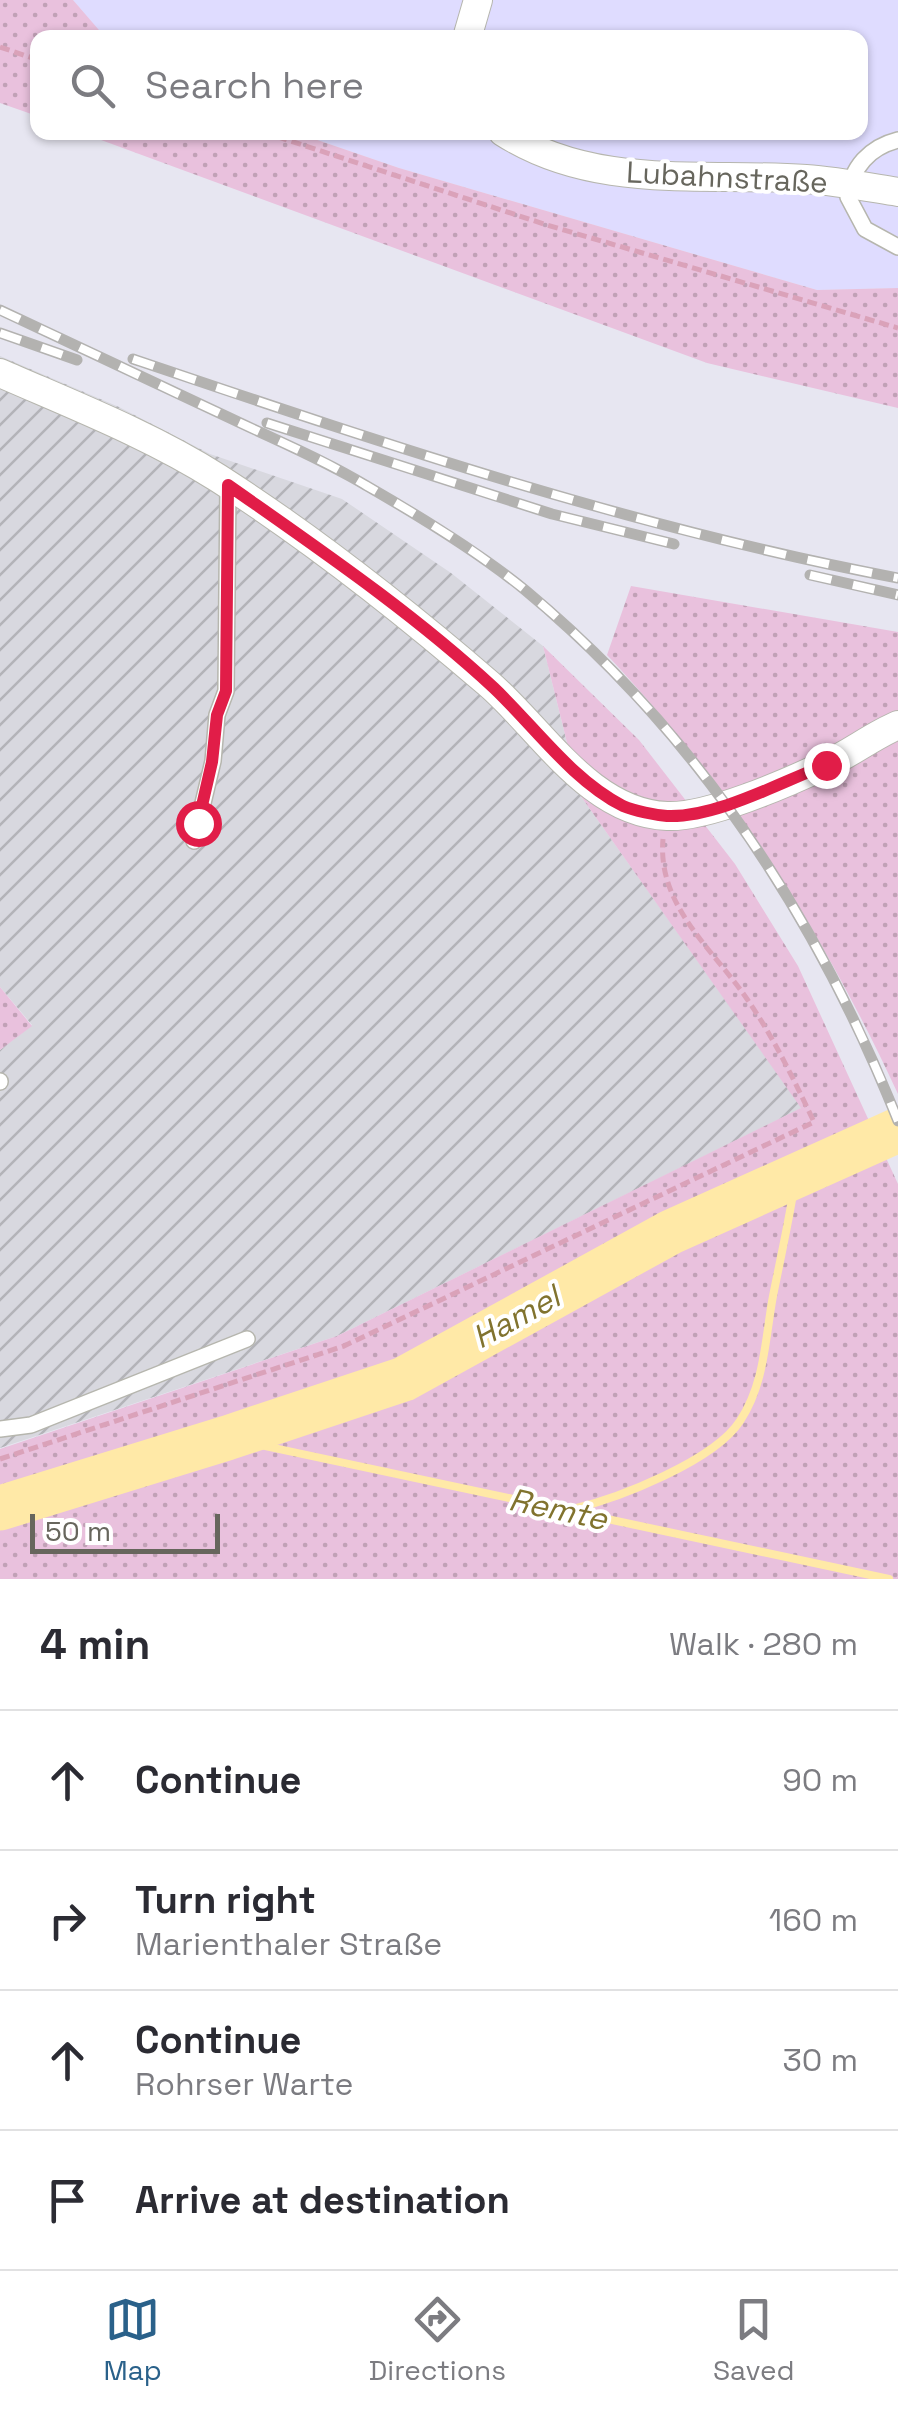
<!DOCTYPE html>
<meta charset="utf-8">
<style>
body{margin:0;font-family:"Space Grotesk",sans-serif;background:#f2f2f3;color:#2b2b33}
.scale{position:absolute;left:30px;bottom:25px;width:190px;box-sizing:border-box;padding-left:10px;border:5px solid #67665d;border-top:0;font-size:28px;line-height:35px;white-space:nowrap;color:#67665d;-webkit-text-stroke:8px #fff;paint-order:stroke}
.stop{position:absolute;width:30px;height:30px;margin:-22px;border:8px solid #e11d48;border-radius:50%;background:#fff}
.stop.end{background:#e11d48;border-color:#fff;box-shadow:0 2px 10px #0008}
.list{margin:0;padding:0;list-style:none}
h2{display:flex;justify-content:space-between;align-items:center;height:130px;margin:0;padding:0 40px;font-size:42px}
h2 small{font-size:32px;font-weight:400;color:#7c7c81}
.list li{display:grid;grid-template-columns:65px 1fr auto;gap:30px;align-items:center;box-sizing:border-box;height:140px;padding:0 40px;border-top:2px solid #e1e1e2}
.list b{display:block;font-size:38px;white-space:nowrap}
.list p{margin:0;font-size:32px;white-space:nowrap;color:#7c7c81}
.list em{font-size:32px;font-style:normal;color:#7c7c81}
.icon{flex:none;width:55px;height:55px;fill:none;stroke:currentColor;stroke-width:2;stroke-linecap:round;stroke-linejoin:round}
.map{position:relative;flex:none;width:898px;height:1579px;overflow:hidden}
.search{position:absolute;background:#fff;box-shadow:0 2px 8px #0004;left:30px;right:30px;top:30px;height:110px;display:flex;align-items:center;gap:25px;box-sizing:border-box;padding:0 35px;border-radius:20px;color:#7c7c81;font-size:38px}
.sheet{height:690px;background:#fff}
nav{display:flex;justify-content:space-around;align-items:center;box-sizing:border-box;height:140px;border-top:2px solid #e1e1e2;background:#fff;font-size:28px;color:#7c7c81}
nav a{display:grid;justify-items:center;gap:5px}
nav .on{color:#2a618a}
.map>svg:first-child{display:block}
</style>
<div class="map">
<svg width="898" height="1579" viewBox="0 0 898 1579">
<defs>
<pattern id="industrial-furrows" width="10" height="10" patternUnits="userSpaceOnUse" patternTransform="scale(2.5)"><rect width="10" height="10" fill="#d8d8df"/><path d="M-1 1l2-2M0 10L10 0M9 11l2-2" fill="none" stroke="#b3b3b8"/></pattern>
<pattern id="grass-dots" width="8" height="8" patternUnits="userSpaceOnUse" patternTransform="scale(2.5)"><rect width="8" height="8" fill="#e9c1dd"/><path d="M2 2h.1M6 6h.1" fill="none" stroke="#c1a1b6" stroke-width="1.8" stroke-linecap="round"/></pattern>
</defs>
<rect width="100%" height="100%" fill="#e7e6f1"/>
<!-- commercial -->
<polygon fill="#dfdcff" points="73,0 898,0 898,288 817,290 399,168 297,133 860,132 860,38 105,38"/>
<!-- industrial -->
<polygon fill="url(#industrial-furrows)" points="0,356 119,407 210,454 342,499 451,573 543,646 580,795 802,1108 337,1336 0,1448 0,1050 32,1025 0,987"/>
<!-- grass -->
<g fill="url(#grass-dots)">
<polygon points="0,0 73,0 105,37 38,38 37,116 0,103"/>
<polygon points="82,133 297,133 399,168 817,290 898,288 898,408 707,363"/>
<path d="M631 586 898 632V1094C822 930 731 787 607 655Z"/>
<polygon points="543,646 639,740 735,864 798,966 898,1184 898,1579 0,1579 0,1449 337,1336 801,1108 580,795"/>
<polygon points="0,987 32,1026 0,1050"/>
</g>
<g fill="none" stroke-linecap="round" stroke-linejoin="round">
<!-- stream -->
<g stroke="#ffe9a7" stroke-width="8">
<polyline points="227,1438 889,1579"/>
<path d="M573 1509C619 1498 714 1461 740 1421 765 1383 765 1339 773 1296 781 1256 790 1216 796 1176"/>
</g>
<!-- river -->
<polyline stroke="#ffe9a7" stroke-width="45" points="0,1508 227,1438 404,1379 671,1232 898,1130"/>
<!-- service casing -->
<g stroke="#b6b6ae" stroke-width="18">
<g id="service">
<path d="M898 140C870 147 851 167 848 197L865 229 898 247"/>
<polyline points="194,841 213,761 217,715 226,691 228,485"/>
<polyline points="0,1082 0,1081"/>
<polyline points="0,1429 31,1425 247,1339"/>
</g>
</g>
<!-- minor casing -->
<g stroke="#b6b6ae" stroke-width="30">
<g id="minor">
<polyline points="467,38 478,0"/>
<path d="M503 132C595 191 703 172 806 179 836 181 867 187 898 192"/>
<path d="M0 373C73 405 150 435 218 478 313 539 403 610 489 684 542 730 590 813 667 816 707 818 787 783 825 765 850 754 872 736 898 725"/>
</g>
</g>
<!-- path -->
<g stroke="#daa2b9" stroke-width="5" stroke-dasharray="10 5" stroke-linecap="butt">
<polyline points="0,47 38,60"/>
<polyline points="263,132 547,225 898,328"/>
<path d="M0 1459 344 1346 814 1122C794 1080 774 1038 747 999 713 949 657 906 663 839"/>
</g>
<!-- service -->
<use href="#service" stroke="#fff" stroke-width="15"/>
<!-- minor -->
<use href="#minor" stroke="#fff" stroke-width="28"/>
<!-- rail casing -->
<g stroke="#b3b2b0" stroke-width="11">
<g id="rail">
<path d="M0 310C77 346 155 383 232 419 278 441 324 460 367 486 421 517 477 551 525 590 696 732 816 915 898 1121"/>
<polyline points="0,333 77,360"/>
<path d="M133 359C385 444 636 529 898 578"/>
<polyline points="267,423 552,514 674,544"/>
<polyline points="810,575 898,595"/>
</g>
</g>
<!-- rail -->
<use href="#rail" stroke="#fff" stroke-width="8" stroke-dasharray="22" stroke-linecap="butt"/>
</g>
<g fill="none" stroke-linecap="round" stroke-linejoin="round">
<!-- route -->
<path stroke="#e11d48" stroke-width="12" d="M198 823 212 762 217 715 226 691 228 485C319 549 412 612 494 688 535 727 572 780 623 806 635 811 655 815 667 816 716 818 781 782 826 765"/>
</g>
<g text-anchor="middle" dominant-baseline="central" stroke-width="8" stroke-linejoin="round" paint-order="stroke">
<!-- street labels -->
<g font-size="30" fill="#67665d" stroke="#fff">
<text transform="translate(727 177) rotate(3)">Lubahnstraße</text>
</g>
<!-- water labels -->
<g font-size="32" font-style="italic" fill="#81732e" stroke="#fff">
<text transform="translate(516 1317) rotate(-29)">Hamel</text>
<text transform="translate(558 1509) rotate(12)">Remte</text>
</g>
</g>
</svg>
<div class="scale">50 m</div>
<div class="stop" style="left:198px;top:823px"></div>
<div class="stop end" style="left:826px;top:765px"></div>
<div class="search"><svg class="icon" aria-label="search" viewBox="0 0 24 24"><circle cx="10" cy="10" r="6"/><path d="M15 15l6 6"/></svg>Search here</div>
</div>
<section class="sheet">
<h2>4 min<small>Walk · 280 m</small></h2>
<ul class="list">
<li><svg class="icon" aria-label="ahead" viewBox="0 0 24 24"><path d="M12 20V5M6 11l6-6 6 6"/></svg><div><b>Continue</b></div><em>90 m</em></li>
<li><svg class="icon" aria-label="right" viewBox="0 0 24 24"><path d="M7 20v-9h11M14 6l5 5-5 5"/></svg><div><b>Turn right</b><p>Marienthaler Straße</p></div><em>160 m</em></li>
<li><svg class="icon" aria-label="ahead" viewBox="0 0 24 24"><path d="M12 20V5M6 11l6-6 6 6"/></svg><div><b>Continue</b><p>Rohrser Warte</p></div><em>30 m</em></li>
<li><svg class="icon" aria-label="arrive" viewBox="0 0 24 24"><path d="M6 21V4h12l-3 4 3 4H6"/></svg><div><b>Arrive at destination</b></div></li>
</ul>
</section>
<nav>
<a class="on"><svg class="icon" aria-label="map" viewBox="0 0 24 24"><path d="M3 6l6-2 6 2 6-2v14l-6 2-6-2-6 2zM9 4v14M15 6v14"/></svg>Map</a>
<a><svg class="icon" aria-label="directions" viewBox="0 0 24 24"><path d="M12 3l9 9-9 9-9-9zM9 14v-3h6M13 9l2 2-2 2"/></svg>Directions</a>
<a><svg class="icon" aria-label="saved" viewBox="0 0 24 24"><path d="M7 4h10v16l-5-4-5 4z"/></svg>Saved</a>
</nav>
